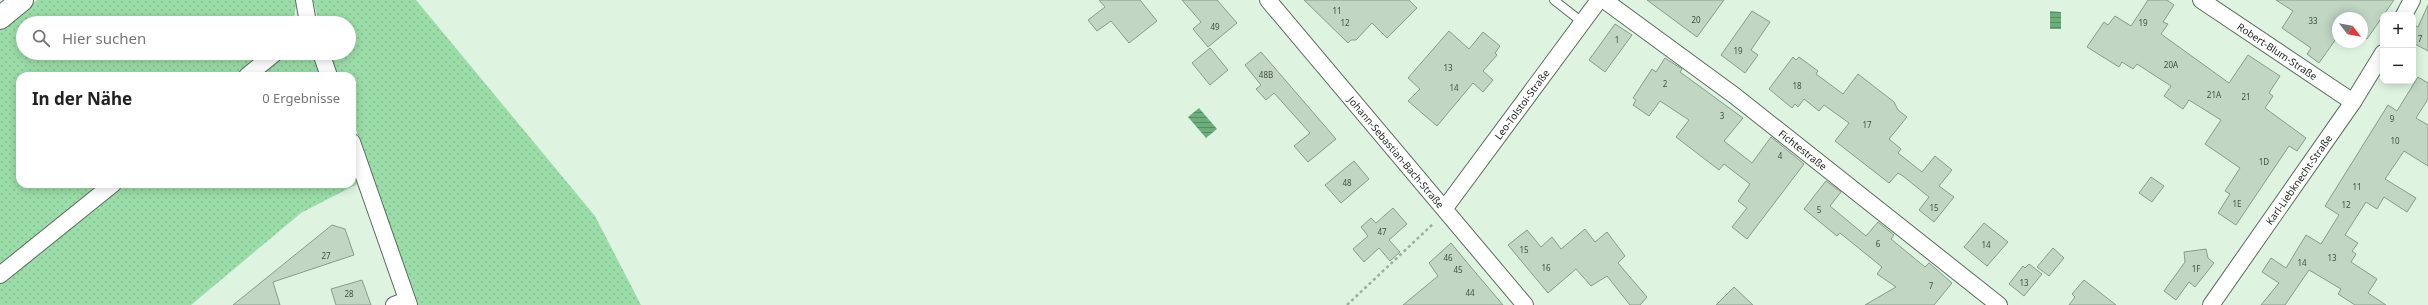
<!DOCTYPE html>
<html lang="de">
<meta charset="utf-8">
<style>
body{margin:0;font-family:"Noto Sans",sans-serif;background:#f2f2f2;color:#222}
.controls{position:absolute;right:12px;top:12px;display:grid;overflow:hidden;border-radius:8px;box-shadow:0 2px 10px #0003}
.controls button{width:36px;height:36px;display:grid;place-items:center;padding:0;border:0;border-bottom:1px solid #e0e0e0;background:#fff;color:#222;font:20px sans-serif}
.compass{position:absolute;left:2332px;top:12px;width:36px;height:36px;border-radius:50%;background:#fff;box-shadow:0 2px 10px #0003;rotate:121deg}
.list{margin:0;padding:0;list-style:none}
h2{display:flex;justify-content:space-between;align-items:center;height:52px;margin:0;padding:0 16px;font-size:17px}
h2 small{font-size:13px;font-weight:400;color:#767676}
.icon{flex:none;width:22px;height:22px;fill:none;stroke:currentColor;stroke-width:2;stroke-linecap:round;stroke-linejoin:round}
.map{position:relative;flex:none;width:2428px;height:305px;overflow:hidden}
.search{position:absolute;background:#fff;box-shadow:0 2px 10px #0003;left:16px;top:16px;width:340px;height:44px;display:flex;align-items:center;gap:10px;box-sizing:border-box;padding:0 14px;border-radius:22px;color:#767676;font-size:15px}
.panel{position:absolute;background:#fff;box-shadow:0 2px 10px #0003;left:16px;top:72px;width:340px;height:116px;border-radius:12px}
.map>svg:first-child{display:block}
</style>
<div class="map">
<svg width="2428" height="305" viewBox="0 0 2428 305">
<defs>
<pattern id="grass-dots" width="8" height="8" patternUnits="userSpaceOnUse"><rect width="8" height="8" fill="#9bdda8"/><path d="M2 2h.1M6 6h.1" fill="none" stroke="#85bd90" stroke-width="1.8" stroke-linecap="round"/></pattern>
<pattern id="water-rules" width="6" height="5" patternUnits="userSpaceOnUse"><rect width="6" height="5" fill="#6bae7a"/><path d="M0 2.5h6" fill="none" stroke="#578d63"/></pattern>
</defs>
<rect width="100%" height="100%" fill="#def4e1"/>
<!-- grass -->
<g fill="url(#grass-dots)">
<polygon points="37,0 297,0 293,23 23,23 23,53 265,53 237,76 20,76 20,184 104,184 0,268 0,30"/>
<polygon points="313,0 416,0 595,216 641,305 417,305 352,118 352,76 337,76 329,53 349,53 349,23 319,23"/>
<polygon points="285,53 315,53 324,76 254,76"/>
<polygon points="352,165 357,184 301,213 191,305 0,305 0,282 121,184 352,184"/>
</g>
<!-- water -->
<g fill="url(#water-rules)">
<polygon points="2050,11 2061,12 2061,29 2050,29"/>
<polygon points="1199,108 1217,129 1206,138 1188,117"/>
</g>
<!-- building -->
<g fill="#c1d7c4" stroke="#889c8b">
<polygon points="1099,0 1140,0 1157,21 1129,43 1111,21 1097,31 1088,20 1105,7"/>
<polygon points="1182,0 1217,0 1237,23 1208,47 1193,29 1201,22"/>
<polygon points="1304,0 1409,0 1417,8 1387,38 1372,23 1356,40 1351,40 1348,43"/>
<polygon points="1647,0 1724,0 1697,37"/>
<polygon points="2148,0 2167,0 2174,5 2163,22 2168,24 2161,34 2229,83 2248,55 2280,76 2269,93 2273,96 2265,108 2306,138 2297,151 2289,146 2236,225 2218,213 2230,194 2225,191 2240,168 2205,144 2221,120 2189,100 2183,109 2164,96 2171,86 2137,64 2133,69 2122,62 2119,67 2087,47 2104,22 2108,25 2115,16 2131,26"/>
<polygon points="2276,0 2394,0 2367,39 2362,36 2362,18 2338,18 2338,36 2319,63 2307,54 2311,48 2282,28 2293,11"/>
<polygon points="2428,5 2428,51 2413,43 2413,24 2418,27"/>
<polygon points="1752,11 1770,22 1751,50 1758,55 1745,73 1721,55"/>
<polygon points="1615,24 1632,35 1605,72 1589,60"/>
<polygon points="1449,31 1469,49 1483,32 1500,46 1495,53 1497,55 1483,71 1493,80 1483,92 1473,83 1437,126 1408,101 1420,89 1408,78"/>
<polygon points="1210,48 1228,70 1210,85 1192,63"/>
<polygon points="1261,52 1336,139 1308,162 1294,146 1310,133 1274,93 1266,100 1256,89 1261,85 1245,65"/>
<polygon points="1793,57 1796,60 1799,57 1818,71 1816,74 1843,94 1858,74 1894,102 1898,110 1907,117 1889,139 1901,149 1898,153 1922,172 1935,156 1952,170 1939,186 1954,197 1934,222 1919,210 1929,197 1903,176 1898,173 1889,183 1835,141 1849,123 1824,105 1819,111 1804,99 1798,107 1795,104 1792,108 1769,89"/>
<polygon points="1665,58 1682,69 1680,72 1743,118 1724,141 1752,163 1771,137 1804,164 1747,239 1732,227 1747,208 1738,201 1750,184 1724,164 1719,170 1676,137 1689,120 1660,101 1649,116 1633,105 1636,100 1633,98 1652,69 1656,72"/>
<polygon points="2418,77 2428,83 2428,99 2416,118 2428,125 2428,166 2404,151 2385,179 2416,198 2407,212 2384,197 2377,209 2366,202 2345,235 2358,243 2352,251 2356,254 2351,262 2377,279 2368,293 2386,305 2355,305 2338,294 2341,289 2309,270 2285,305 2261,305 2279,283 2262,272 2271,258 2286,268 2306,235 2321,244 2339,215 2325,206 2388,105 2397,111"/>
<polygon points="1354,161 1369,179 1341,203 1325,185"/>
<polygon points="2151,177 2164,186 2152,202 2139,193"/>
<polygon points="1826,181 1841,192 1830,206 1866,236 1878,222 1894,235 1891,239 1925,267 1929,263 1952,283 1934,305 1865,305 1896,287 1877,274 1882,267 1840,233 1837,236 1804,209"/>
<polygon points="1393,208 1407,224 1389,240 1400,252 1390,261 1379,248 1364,262 1353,249 1368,236 1361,227 1371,218 1376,223"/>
<polygon points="1984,223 2008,242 1987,266 1964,247"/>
<polygon points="332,225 345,229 354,255 273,282 280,305 233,305"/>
<polygon points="1585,229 1595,242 1607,232 1625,256 1618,263 1647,297 1640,305 1630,305 1607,276 1591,286 1576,269 1548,293 1508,245 1527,230 1541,247 1552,237 1561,249"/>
<polygon points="1451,243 1470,266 1503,305 1403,305 1438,276 1429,263"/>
<polygon points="2053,248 2064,258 2049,276 2037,267"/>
<polygon points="2206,249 2208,258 2214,263 2195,287 2189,282 2176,300 2164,291 2185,262 2184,252"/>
<polygon points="2029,264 2042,274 2024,296 2009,284 2023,266 2025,268"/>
<polygon points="362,280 371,305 336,305 331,289"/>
<polygon points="2084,280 2116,305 2069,305 2075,297 2072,294"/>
<polygon points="1734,287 1753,305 1716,305"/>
</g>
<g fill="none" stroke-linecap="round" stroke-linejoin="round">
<!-- lane casing -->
<g stroke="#5a6e5e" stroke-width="10">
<polyline id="lane" points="1554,0 1582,22"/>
</g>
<!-- street casing -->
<g stroke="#5a6e5e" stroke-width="18">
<g id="street">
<polyline points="304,0 308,23"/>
<path id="s1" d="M1268 0 1525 305"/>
<path id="s2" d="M1604 0 1735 96 1999 305"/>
<path id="s3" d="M2201 0 2353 102"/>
<polyline points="2404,15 2412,0"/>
<polyline points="321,53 329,76"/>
<polyline points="247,76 275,53"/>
<polyline points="352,142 409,305"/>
<path id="s4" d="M1445 208 1599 0"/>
<polyline points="0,275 113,184"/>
<polyline points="394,305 407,300"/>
<path id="s5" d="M2211 305 2353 102 2383 53"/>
</g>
</g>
<!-- secondary casing -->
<g stroke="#5a6e5e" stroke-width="24">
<polyline id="secondary" points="0,18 22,0"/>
</g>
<!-- path -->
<polyline stroke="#9cae9f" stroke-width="2.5" stroke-dasharray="3 3" stroke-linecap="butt" points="1347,305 1434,223"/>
<!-- lane -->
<use href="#lane" stroke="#fff" stroke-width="8"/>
<!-- street -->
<use href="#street" stroke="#fff" stroke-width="16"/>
<!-- secondary -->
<use href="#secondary" stroke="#fff" stroke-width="22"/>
</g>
<g text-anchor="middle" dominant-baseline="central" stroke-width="3.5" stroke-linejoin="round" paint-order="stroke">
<!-- number labels -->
<g font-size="8" fill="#444f45">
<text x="1337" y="10">11</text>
<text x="1696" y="19">20</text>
<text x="2313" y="20">33</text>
<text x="1345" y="22">12</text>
<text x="2143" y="22">19</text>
<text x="1215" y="26">49</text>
<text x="2420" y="38">7</text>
<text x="1617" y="39">1</text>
<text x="1738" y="50">19</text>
<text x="2171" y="64">20A</text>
<text x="1448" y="67">13</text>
<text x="1266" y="74">48B</text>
<text x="1665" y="83">2</text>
<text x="1797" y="85">18</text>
<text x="1454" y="87">14</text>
<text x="2214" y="94">21A</text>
<text x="2246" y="96">21</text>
<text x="1722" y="115">3</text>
<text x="2392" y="118">9</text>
<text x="1867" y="124">17</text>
<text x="2395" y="140">10</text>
<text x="1780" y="155">4</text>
<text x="2264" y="161">1D</text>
<text x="1347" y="182">48</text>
<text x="2357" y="186">11</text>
<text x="2237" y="203">1E</text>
<text x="2346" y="204">12</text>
<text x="1934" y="207">15</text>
<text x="1819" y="209">5</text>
<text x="1382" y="231">47</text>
<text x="1878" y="243">6</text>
<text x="1986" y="244">14</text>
<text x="1524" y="249">15</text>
<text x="326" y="255">27</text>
<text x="1448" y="257">46</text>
<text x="2332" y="257">13</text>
<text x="2302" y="262">14</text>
<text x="1546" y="267">16</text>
<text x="2196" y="268">1F</text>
<text x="1458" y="269">45</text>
<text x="2024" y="282">13</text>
<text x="1931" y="285">7</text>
<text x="1470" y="292">44</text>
<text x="349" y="293">28</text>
</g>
<!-- street labels -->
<g font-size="10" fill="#1a221b" stroke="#fff">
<text stroke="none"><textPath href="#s3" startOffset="92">Robert-Blum-Straße</textPath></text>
<text stroke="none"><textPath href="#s4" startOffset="129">Leo-Tolstoi-Straße</textPath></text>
<text stroke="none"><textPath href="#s2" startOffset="249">Fichtestraße</textPath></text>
<text stroke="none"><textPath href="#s1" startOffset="199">Johann-Sebastian-Bach-Straße</textPath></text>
<text stroke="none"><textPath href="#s5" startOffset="153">Karl-Liebknecht-Straße</textPath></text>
</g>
</g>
</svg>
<div class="controls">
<button>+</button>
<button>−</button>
</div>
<svg class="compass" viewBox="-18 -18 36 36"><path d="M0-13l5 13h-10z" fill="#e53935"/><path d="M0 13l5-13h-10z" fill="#767676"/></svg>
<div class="search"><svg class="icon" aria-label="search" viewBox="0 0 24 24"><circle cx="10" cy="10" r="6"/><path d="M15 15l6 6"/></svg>Hier suchen</div>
<section class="panel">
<h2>In der Nähe<small>0 Ergebnisse</small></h2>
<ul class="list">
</ul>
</section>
</div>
